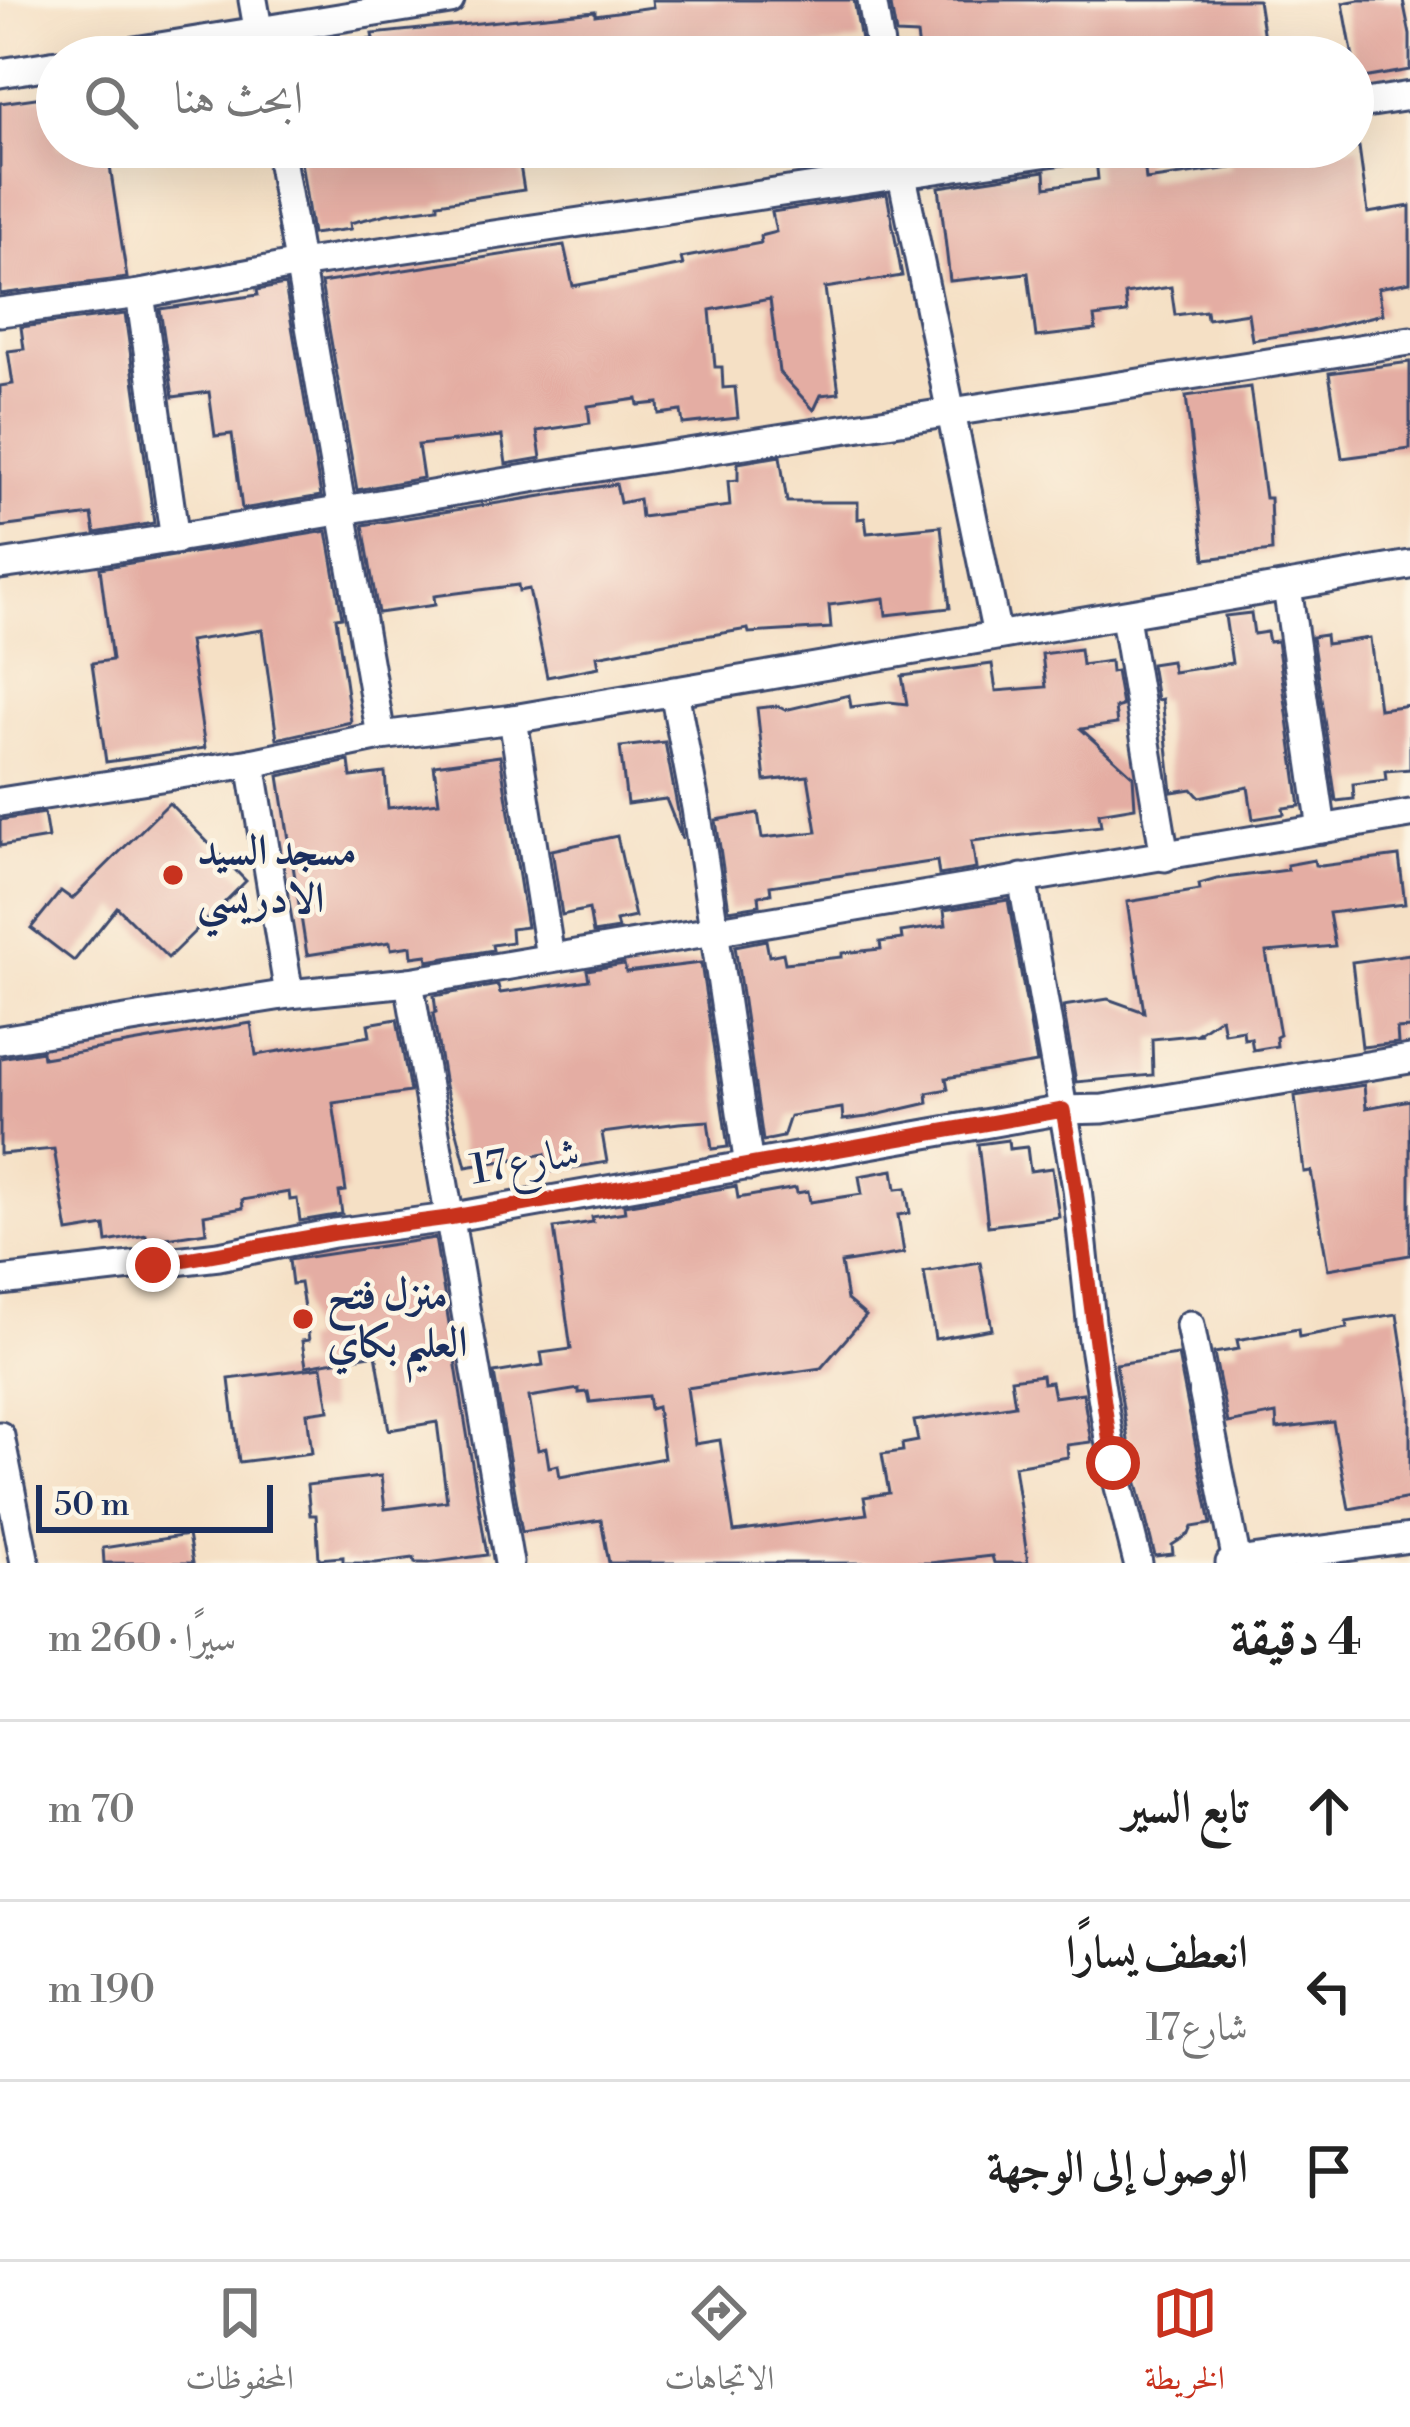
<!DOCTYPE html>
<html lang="ar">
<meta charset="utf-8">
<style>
body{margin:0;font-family:"Libre Bodoni",Amiri,serif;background:#f2f2f2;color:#222;direction:rtl}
.scale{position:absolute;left:36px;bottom:30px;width:237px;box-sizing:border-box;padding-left:12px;border:6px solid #1b2f5e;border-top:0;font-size:33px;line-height:42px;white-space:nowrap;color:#1b2f5e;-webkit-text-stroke:9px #fcf5e5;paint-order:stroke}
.stop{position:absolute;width:36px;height:36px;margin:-27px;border:9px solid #c8321e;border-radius:50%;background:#fff}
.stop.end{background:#c8321e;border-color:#fff;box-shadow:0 3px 12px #0008}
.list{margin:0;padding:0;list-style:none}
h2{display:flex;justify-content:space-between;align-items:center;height:156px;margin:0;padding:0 48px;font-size:51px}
h2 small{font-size:39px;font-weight:400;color:#767676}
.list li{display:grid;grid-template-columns:78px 1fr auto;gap:36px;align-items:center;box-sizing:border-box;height:180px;padding:0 48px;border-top:3px solid #e0e0e0}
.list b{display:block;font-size:45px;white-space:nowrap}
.list p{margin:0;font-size:39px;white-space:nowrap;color:#767676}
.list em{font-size:39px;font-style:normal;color:#767676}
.icon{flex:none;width:66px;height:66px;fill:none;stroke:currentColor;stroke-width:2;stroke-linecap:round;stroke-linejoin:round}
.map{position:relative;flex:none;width:1410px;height:1563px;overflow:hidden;direction:ltr}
.search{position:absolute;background:#fff;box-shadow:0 12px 48px #0002;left:36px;right:36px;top:36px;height:132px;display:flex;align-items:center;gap:30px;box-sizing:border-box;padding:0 42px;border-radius:66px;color:#767676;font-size:45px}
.sheet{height:696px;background:#fff}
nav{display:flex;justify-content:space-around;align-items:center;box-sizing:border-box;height:168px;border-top:3px solid #e0e0e0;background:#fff;font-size:33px;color:#767676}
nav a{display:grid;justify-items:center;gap:6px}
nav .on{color:#c8321e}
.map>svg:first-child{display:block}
</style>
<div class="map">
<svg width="1410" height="1563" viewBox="0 0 1410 1563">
<rect width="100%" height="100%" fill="#fcf5e5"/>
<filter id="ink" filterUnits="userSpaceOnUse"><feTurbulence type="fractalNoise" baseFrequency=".00833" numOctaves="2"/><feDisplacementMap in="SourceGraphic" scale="24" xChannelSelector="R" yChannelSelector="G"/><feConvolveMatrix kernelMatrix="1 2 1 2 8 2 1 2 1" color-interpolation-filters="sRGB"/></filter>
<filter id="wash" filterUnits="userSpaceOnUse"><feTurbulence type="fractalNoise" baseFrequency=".004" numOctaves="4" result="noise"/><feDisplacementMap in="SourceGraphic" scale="48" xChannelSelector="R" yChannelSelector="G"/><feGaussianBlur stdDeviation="2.7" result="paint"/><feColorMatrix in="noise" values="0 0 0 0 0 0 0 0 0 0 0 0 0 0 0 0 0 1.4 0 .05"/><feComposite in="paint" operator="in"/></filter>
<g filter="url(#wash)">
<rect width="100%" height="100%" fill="#f5e0c5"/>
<g id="blocks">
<!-- building -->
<g fill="#e4ada3" fill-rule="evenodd">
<polygon points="652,0 854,0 861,40 759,57 349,57 348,43 373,39 372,34 595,11 595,15 653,7"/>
<polygon points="890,0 1258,0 1267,57 920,57 917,35 896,34"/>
<polygon points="1359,0 1403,0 1410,35 1410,70 1357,79 1343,3"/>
<polygon points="57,95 57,147 107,147 127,278 0,294 0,103"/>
<polygon points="326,147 517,147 524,190 438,203 438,207 387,214 350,223 351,229 312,234 300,155 326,151"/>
<polygon points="1296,147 1359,147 1368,213 1410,206 1410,282 1378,288 1383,314 1311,331 1252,340 1248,313 1207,319 1206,311 1175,315 1171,287 1125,294 1127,313 1094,317 1096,330 1036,337 1028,273 950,281 939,187 1045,171 1046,187 1098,179 1096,159 1099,155 1143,150 1146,180 1231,168 1230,159 1297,156"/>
<polygon points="887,194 902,276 825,288 839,393 821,395 814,410 779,372 770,299 710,310 715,367 722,367 723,388 735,387 738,418 683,424 681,411 659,414 658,403 638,405 637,399 588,406 590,423 537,431 541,458 506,464 502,436 418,445 423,478 357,490 321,283 564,245 573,286 683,265 681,258 761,243 760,236 776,232 772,212"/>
<polygon points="285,285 321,496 242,509 232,434 215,436 209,392 173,397 160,309 258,295 257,290"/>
<polygon points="125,314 154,523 95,533 92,515 0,527 0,386 13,384 8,351 24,349 21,327"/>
<polygon points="1410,362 1410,449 1342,458 1329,373"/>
<polygon points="1250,387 1265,498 1270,498 1272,551 1205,559 1186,396"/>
<polygon points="780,456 787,502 858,502 858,519 865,518 867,533 941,526 950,608 886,615 884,598 829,605 831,628 749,633 748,629 681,640 597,656 599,667 547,677 529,589 519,591 518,585 434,596 435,605 378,613 363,525 616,484 620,503 639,499 641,517 730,506 728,481 738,480 738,463"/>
<polygon points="327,531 342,617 336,618 351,722 277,739 262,630 189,641 205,748 106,762 92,663 112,660 100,568"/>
<polygon points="1251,613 1254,634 1267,632 1269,642 1277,641 1300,806 1283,808 1284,814 1253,819 1248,787 1199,797 1192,789 1172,792 1162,699 1157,700 1151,664 1171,661 1173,672 1232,663 1225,616"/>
<polygon points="1325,635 1326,644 1370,638 1379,709 1410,705 1410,769 1385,771 1386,780 1353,784 1354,799 1336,801 1312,637"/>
<polygon points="1080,649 1082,665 1110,661 1111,672 1116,671 1122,706 1115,708 1117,724 1081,729 1133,776 1135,807 1099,813 1101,826 972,841 976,869 939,875 937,861 770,886 771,894 759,896 760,905 729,910 716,820 758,813 762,838 817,832 808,776 765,781 757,708 777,706 785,710 849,695 851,707 890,702 907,704 902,676 992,664 996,691 1046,687 1042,654"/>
<polygon points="665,742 678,811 682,839 666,799 627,804 620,747"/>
<polygon points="500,756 527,927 511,929 512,942 492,945 493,950 428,961 427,955 412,957 411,946 391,949 390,942 307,955 279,776 349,761 351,777 385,773 388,808 439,802 434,765"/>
<polygon points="169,803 246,881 168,958 117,907 74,961 31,928 61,891 72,899"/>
<polygon points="44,813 48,838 0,846 0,820"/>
<polygon points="617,836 635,917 616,921 618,929 593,933 589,909 562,915 552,850"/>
<polygon points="1399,856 1405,904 1329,913 1335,946 1266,952 1280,1035 1276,1037 1277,1046 1253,1050 1251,1038 1244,1039 1243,1030 1224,1033 1221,1017 1198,1033 1202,1034 1152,1039 1153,1075 1076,1082 1063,1006 1108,999 1144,1012 1127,902 1200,890 1199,884 1217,879 1288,870 1287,865 1314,860 1315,865 1321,866"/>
<polygon points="1008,900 1037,1063 946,1078 948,1089 927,1093 928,1103 867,1117 843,1120 842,1108 790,1116 783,1137 763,1141 735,946 766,940 769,956 783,953 785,963 842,957 842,953 881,949 880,942 902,939 901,932 946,925 944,910"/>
<polygon points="1410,954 1410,1028 1397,1029 1398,1043 1362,1047 1352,962"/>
<polygon points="701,963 728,1147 712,1149 708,1121 679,1123 602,1133 607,1162 548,1172 545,1154 466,1167 445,1086 433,1013 436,1012 434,996 498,985 500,993 589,980 587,970 624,964 626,972"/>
<polygon points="397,1019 410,1092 333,1103 346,1191 339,1192 342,1214 300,1221 297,1199 290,1200 289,1192 242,1200 243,1208 204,1215 206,1232 147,1241 146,1235 107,1242 105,1226 68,1232 54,1149 0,1154 0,1058 42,1051 43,1058 251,1023 256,1055 370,1036 368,1024"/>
<polygon points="1364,1085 1366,1108 1410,1100 1410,1255 1328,1269 1311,1171 1304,1172 1295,1096"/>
<polygon points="1008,1140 1009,1149 1027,1147 1030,1171 1052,1168 1059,1217 988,1226 978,1144"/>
<path d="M893 1170 896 1189 906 1188 910 1213 898 1215 904 1253 841 1263 847 1300 866 1316 821 1368 687 1388 695 1444 720 1440 734 1532 867 1514 864 1497 889 1493 882 1454 903 1451 902 1444 918 1441 914 1421 1015 1405 1011 1379 1042 1375 1043 1383 1051 1382 1054 1397 1083 1393 1091 1442 1067 1445 1068 1457 1014 1466 1028 1563H994L992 1556 930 1563H609L601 1520 522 1532 494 1373 543 1365 541 1353 571 1349 554 1228 593 1222 592 1217 625 1212 624 1205 736 1186 738 1198 796 1188 797 1193 808 1191 810 1202 862 1194 859 1176ZM579 1389V1393L588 1392 590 1402 648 1396 650 1409 657 1407 664 1458 560 1477 558 1465 549 1467 546 1448 538 1450 529 1397Z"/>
<polygon points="435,1238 487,1555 428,1563 415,1563 414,1558 376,1563 343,1563 343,1557 319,1559 316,1515 310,1515 307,1485 381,1476 385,1509 447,1501 437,1422 389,1430 376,1354 306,1366 302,1341 309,1340 300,1283 292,1284 289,1260"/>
<polygon points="980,1262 992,1329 935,1339 924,1272"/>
<polygon points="1397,1314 1410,1398 1410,1498 1349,1509 1333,1422 1277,1429 1276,1414 1228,1423 1214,1353 1239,1349 1237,1340 1298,1329 1299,1337 1347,1328 1346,1322"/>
<polygon points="1178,1355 1211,1524 1192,1527 1189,1534 1172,1545 1173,1554 1155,1556 1131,1459 1116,1364"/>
<polygon points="322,1367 329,1410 307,1413 312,1453 239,1462 229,1379"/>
<polygon points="188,1535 193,1563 104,1563 103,1548"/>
</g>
</g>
</g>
<g filter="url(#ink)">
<use href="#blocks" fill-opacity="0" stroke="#3c4a6d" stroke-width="3"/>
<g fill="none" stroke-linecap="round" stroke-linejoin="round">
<!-- street casing -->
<g stroke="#3c4a6d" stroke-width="33">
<g id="street">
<polyline points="253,0 263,57"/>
<polyline points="872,0 882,57"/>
<polyline points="98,57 450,0"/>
<polyline points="0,73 57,64"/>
<polyline points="1353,105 1410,96"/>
<polyline points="279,147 381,736"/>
<polyline points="896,147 997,635"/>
<polyline points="140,294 175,540"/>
<polyline points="0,312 140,294 299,264 1083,147"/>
<path d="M0 565C204 536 407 498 610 465 876 422 1144 384 1410 341"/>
<polyline points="1287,587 1322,829"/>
<polyline points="1125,617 1165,857"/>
<polyline points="674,691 696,808 749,1166"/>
<polyline points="513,719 550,957"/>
<polyline points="251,763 289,994"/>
<polyline points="0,802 251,763 381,736 513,719 1410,565"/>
<polyline points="1022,878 1077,1188 1093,1340 1113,1463 1138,1563"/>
<polyline points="409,982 509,1563"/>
<polyline points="0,1040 289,994 409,982 1410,814"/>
<polyline points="0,1281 219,1256 334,1233 448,1218 1063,1110 1103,1109 1410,1059"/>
<polyline points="1190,1325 1237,1562"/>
<polyline points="0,1436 25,1563"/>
<polyline points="1230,1563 1410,1538"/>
</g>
</g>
<!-- street -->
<use href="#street" stroke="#fff" stroke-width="27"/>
</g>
</g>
<g fill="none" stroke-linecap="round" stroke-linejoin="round" filter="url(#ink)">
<!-- route -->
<path stroke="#c8321e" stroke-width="15" d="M153 1265 334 1233 448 1218 1063 1110C1084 1227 1094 1345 1113 1463"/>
</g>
<!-- markers -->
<g fill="#c8321e" stroke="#fcf5e5" stroke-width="4.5">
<circle cx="173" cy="875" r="12"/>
<circle cx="303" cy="1319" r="12"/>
</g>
<g text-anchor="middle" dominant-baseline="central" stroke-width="9" stroke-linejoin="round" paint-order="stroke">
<!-- poi labels -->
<g font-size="42" font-weight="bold" fill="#1b2f5e" stroke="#fcf5e5" text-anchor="start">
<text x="197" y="851">مسجد السيد<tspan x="197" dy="48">الادريسي</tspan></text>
<text x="327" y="1295">منزل فتح<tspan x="327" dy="48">العليم بكاي</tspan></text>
</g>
<!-- street labels -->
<g font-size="42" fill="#1b2f5e" stroke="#fcf5e5">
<text transform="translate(525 1162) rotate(-10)">شارع17</text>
</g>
</g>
</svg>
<div class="scale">50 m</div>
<div class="stop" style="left:1113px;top:1463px"></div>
<div class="stop end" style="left:153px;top:1265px"></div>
<div class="search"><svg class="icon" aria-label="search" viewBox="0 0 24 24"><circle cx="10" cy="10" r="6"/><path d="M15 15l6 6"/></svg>ابحث هنا</div>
</div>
<section class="sheet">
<h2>4 دقيقة<small>سيرًا · 260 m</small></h2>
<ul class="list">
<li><svg class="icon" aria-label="ahead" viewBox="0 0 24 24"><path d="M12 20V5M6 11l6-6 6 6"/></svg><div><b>تابع السير</b></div><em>70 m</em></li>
<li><svg class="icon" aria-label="left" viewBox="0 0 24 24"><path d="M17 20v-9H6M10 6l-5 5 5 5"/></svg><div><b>انعطف يسارًا</b><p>شارع17</p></div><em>190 m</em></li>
<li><svg class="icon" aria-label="arrive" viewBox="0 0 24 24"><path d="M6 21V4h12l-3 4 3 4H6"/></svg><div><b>الوصول إلى الوجهة</b></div></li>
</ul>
</section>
<nav>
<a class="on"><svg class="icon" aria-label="map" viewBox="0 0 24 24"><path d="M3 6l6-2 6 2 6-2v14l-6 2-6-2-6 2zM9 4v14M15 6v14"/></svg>الخريطة</a>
<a><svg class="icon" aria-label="directions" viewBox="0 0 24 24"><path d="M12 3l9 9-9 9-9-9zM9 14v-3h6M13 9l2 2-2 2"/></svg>الاتجاهات</a>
<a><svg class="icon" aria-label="saved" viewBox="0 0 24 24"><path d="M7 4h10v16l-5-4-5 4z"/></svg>المحفوظات</a>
</nav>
